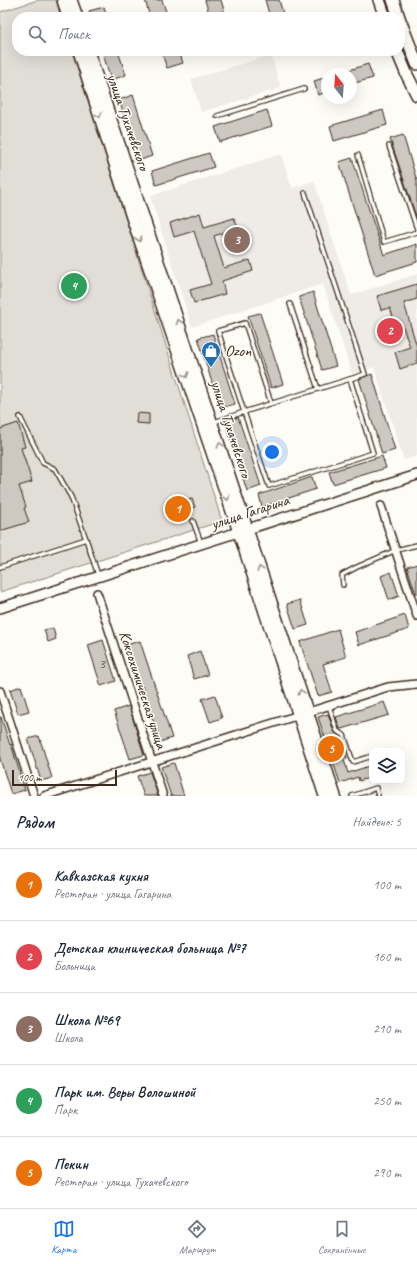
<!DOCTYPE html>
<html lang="ru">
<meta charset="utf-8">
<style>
body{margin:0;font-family:Caveat,sans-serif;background:#f6f6f7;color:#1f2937}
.controls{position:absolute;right:12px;bottom:12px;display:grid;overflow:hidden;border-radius:8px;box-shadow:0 4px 16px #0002}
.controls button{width:36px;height:36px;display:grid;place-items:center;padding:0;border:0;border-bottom:1px solid #e0e1e3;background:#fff;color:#1f2937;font:20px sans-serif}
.compass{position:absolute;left:321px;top:68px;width:36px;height:36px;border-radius:50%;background:#fff;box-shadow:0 4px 16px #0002;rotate:343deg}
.scale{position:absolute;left:12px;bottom:10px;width:105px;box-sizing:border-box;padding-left:4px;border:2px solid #3b2a1e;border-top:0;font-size:11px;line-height:14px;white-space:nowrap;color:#3b2a1e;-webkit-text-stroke:3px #fdfcf7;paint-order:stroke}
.you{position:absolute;left:272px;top:452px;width:14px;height:14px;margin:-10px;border:3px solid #fff;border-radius:50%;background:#1a73e8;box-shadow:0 0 0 6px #1a73e833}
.badge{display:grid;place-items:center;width:26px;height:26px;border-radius:50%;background:#1a73e8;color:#fff;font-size:13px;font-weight:700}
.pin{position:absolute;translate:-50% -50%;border:2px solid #fff;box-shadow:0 1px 4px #0006}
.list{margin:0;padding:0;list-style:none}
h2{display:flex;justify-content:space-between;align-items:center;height:52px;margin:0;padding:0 16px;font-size:17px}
h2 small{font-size:13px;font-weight:400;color:#747a83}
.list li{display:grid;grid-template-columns:26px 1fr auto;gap:12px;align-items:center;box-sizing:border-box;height:72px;padding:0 16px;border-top:1px solid #e0e1e3}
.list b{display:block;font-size:15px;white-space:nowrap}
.list p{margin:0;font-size:13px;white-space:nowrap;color:#747a83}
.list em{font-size:13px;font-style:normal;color:#747a83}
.icon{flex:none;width:22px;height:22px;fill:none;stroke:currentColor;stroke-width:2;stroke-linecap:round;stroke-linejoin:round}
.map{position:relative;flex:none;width:417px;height:796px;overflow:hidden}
.search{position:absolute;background:#fff;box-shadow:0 4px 16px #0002;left:12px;right:12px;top:12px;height:44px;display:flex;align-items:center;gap:10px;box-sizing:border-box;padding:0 14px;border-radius:16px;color:#747a83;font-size:15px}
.sheet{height:412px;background:#fff}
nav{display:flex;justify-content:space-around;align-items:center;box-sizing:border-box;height:56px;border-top:1px solid #e0e1e3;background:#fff;font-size:11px;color:#747a83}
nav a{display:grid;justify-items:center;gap:2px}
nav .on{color:#1a73e8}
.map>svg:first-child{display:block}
</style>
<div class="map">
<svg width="417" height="796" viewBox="0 0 417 796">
<rect width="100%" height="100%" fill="#fdfcf7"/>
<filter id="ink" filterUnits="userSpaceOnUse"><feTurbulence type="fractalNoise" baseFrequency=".025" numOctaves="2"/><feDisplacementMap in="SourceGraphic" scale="8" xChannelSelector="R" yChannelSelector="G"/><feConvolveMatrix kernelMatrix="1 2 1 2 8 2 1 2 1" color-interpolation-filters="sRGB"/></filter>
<g filter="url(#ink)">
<!-- built -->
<g fill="#efece7">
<polygon points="271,55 281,88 201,112 191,79"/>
<polygon points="281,154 292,188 314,181 351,295 417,274 417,456 404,460 374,367 352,374 323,284 192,327 150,196"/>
</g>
<!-- green -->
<polygon fill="#e1ded7" stroke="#8e847a" points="38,0 56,0 61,17 17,17 17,51 72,51 222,521 0,592 0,12"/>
<!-- building -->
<g fill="#cdc8c2" stroke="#3b2a1e">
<polygon points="145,0 162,0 168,17 150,17"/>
<polygon points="205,0 221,0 226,17 210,17"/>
<polygon points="265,0 279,0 284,17 270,17"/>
<polygon points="104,7 107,17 91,17 89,11"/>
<polygon points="102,51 118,51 126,75 111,80"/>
<polygon points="161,51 179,51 183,63 167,68"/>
<polygon points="368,64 373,78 351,84 351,74 340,74 340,73"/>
<polygon points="327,77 327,92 318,95 314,81"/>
<polygon points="133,95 152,156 138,161 119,100"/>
<polygon points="267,110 272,126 220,142 215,127"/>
<polygon points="383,110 387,125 334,141 330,126"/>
<polygon points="403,135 417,181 417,219 390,139"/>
<polygon points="209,153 214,167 156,185 152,171"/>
<polygon points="352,158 384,255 417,244 417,262 375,275 339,162"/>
<polygon points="200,213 204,227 234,218 238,228 214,236 224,268 250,260 253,271 222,281 225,294 194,303 190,290 211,284 194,231 174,237 170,223"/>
<polygon points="417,284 417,299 404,303 417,347 417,363 400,369 395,352 410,347 403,327 397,329 390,308 381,310 377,296"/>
<polygon points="313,292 336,366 322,370 299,297"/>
<polygon points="260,313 283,384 271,388 248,316"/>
<polygon points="213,334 235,404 220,408 198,338"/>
<polygon points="372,374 395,450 382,454 359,379"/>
<polygon points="137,413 149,414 149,424 136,423"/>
<polygon points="238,417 261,486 247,491 225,422"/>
<polygon points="18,423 25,447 21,448 32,482 19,486 26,507 24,508 29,522 0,531 0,429"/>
<polygon points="382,456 386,468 333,484 329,472"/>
<polygon points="312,477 316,489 262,507 259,495"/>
<polygon points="182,496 184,501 192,499 195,507 187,510 189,516 174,521 168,501"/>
<polygon points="417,564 417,594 416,594 407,567"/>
<polygon points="391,572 399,596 389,600 381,576"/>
<polygon points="300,600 308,625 295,629 287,604"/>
<polygon points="405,615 409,629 359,645 355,632"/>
<polygon points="53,628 56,639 48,642 44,630"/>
<polygon points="338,629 346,657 323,664 332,692 318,696 300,642"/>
<polygon points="103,640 116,681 101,686 88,645"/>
<polygon points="140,641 172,738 160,742 142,686 140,687 126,645"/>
<polygon points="200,651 208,675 194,679 187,656"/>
<polygon points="21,686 29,711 18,714 10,690"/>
<polygon points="215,695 222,718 210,722 202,699"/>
<polygon points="384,702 389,715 341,729 340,729 336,717"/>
<polygon points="129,706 144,755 130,759 114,711"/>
<polygon points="328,714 334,732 340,736 347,759 344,760 348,773 372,765 372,777 359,781 358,777 340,783 318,717"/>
<polygon points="0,717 1,717 10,745 11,744 25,790 11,794 0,759"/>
<polygon points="39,736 52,778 41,781 28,739"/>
<polygon points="174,763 184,796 171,796 161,767"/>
<polygon points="150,772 158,796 144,796 137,776"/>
</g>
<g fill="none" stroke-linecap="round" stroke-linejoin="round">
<!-- service casing -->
<g stroke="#3b2a1e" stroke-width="6">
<g id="service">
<polyline points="217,116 304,89"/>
<polyline points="389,146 417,229"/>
<polyline points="358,155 384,242 417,232"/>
<polyline points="305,193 365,374 350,379"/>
<polyline points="290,304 318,389"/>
<polyline points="20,417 43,463 55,469 71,497 86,539"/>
<path d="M214 422 244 412 269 486 373 453 350 379C315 390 279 401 244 412L218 331 245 323 271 403"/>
<polyline points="193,521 201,543"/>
<polyline points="0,567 86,539 98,575"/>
<polyline points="343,585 342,575 357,567 396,550 417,545"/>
<polyline points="329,706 337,731 344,735 353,762 372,756"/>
<polyline points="352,796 376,788 378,796"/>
</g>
</g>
<!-- minor casing -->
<g stroke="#3b2a1e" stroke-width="10">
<g id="minor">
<polyline points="381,506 417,616"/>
<polyline points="97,593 163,796"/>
<polyline points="0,691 34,796"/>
<polyline points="44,796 242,733 388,687 417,684"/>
</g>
</g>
<!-- tertiary casing -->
<g stroke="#3b2a1e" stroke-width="12">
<polyline id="tertiary" points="0,608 417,475"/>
</g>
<!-- primary casing -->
<g stroke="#3b2a1e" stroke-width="14">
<g id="primary">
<polyline points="63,0 68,17"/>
<polyline points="71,0 77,17"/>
<polyline points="379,0 385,17"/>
<polyline points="393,0 399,17"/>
<polyline points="400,20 417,64"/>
<polyline points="79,51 132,217 235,520 325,796"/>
<polyline points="88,51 243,517 335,796"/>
<polyline points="397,51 407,75 417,95"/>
</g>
</g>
<!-- service -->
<use href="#service" stroke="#fdfcf7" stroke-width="3.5"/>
<!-- minor -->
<use href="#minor" stroke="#fdfcf7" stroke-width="7"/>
<!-- tertiary -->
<use href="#tertiary" stroke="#fdfcf7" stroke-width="9"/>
<!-- primary -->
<use href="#primary" stroke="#fdfcf7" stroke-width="11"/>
</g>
<!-- one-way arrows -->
<defs><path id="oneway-chevron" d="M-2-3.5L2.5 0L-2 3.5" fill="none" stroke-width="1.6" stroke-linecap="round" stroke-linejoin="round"/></defs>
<g stroke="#9c938a">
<use href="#oneway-chevron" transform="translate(99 115) rotate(72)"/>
<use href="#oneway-chevron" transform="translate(139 239) rotate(71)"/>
<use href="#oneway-chevron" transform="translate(179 322) rotate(-108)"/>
<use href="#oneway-chevron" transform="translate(186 375) rotate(71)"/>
<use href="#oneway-chevron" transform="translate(220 445) rotate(-108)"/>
<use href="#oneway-chevron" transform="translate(227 498) rotate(71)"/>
<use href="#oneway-chevron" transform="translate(260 569) rotate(-108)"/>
<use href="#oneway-chevron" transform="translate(301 692) rotate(-108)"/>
</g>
</g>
<!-- icons -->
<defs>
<g id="shop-pin" transform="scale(1)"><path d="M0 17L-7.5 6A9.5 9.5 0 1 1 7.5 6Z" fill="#1f6fb2" stroke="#fdfcf7"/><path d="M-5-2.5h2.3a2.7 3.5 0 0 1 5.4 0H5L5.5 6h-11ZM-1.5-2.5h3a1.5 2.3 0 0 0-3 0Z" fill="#fff"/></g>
</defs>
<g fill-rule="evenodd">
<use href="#shop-pin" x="211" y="351"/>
</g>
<g text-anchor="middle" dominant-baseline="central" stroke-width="3" stroke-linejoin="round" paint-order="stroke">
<!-- number labels -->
<g font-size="14" fill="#605247">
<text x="102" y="663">3</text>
</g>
<!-- street labels -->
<g font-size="16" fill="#3b2a1e" stroke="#fdfcf7">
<text transform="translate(128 122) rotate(71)">улица Тухачевского</text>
<text transform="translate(231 429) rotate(72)">улица Тухачевского</text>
<text transform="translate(250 512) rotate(-18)">улица Гагарина</text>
<text transform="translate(143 690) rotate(72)">Коксохимическая улица</text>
</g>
<!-- poi labels -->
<g font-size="16" fill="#3b2a1e" stroke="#fdfcf7" text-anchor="start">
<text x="225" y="351">Ozon</text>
</g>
</g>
</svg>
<div class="controls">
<button><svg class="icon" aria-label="layers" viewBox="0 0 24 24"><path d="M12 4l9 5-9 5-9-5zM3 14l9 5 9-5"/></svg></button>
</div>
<svg class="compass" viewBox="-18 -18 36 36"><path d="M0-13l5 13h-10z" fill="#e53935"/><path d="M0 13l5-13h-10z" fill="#747a83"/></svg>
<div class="scale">100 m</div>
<div class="you"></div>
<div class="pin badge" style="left:178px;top:509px;background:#e8710a">1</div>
<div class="pin badge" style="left:390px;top:331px;background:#e0444e">2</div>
<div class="pin badge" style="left:237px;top:240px;background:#8d6e63">3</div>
<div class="pin badge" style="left:74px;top:286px;background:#2e9e5b">4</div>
<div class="pin badge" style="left:331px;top:749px;background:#e8710a">5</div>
<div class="search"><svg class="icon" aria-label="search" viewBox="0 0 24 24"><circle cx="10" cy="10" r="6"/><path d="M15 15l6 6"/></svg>Поиск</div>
</div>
<section class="sheet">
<h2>Рядом<small>Найдено: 5</small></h2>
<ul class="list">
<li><span class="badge" style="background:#e8710a">1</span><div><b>Кавказская кухня</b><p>Ресторан · улица Гагарина</p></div><em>100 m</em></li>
<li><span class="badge" style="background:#e0444e">2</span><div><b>Детская клиническая больница №7</b><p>Больница</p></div><em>160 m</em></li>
<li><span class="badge" style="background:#8d6e63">3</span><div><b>Школа №69</b><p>Школа</p></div><em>210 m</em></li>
<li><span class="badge" style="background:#2e9e5b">4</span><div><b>Парк им. Веры Волошиной</b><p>Парк</p></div><em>250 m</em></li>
<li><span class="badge" style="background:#e8710a">5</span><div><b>Пекин</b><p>Ресторан · улица Тухачевского</p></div><em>290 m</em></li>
</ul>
</section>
<nav>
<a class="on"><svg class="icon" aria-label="map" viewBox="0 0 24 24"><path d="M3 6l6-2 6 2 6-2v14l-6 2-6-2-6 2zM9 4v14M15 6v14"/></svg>Карта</a>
<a><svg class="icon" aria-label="directions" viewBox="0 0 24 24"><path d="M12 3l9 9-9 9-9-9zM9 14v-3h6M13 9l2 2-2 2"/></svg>Маршрут</a>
<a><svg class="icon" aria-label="saved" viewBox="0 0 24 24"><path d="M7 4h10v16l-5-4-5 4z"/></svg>Сохранённые</a>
</nav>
